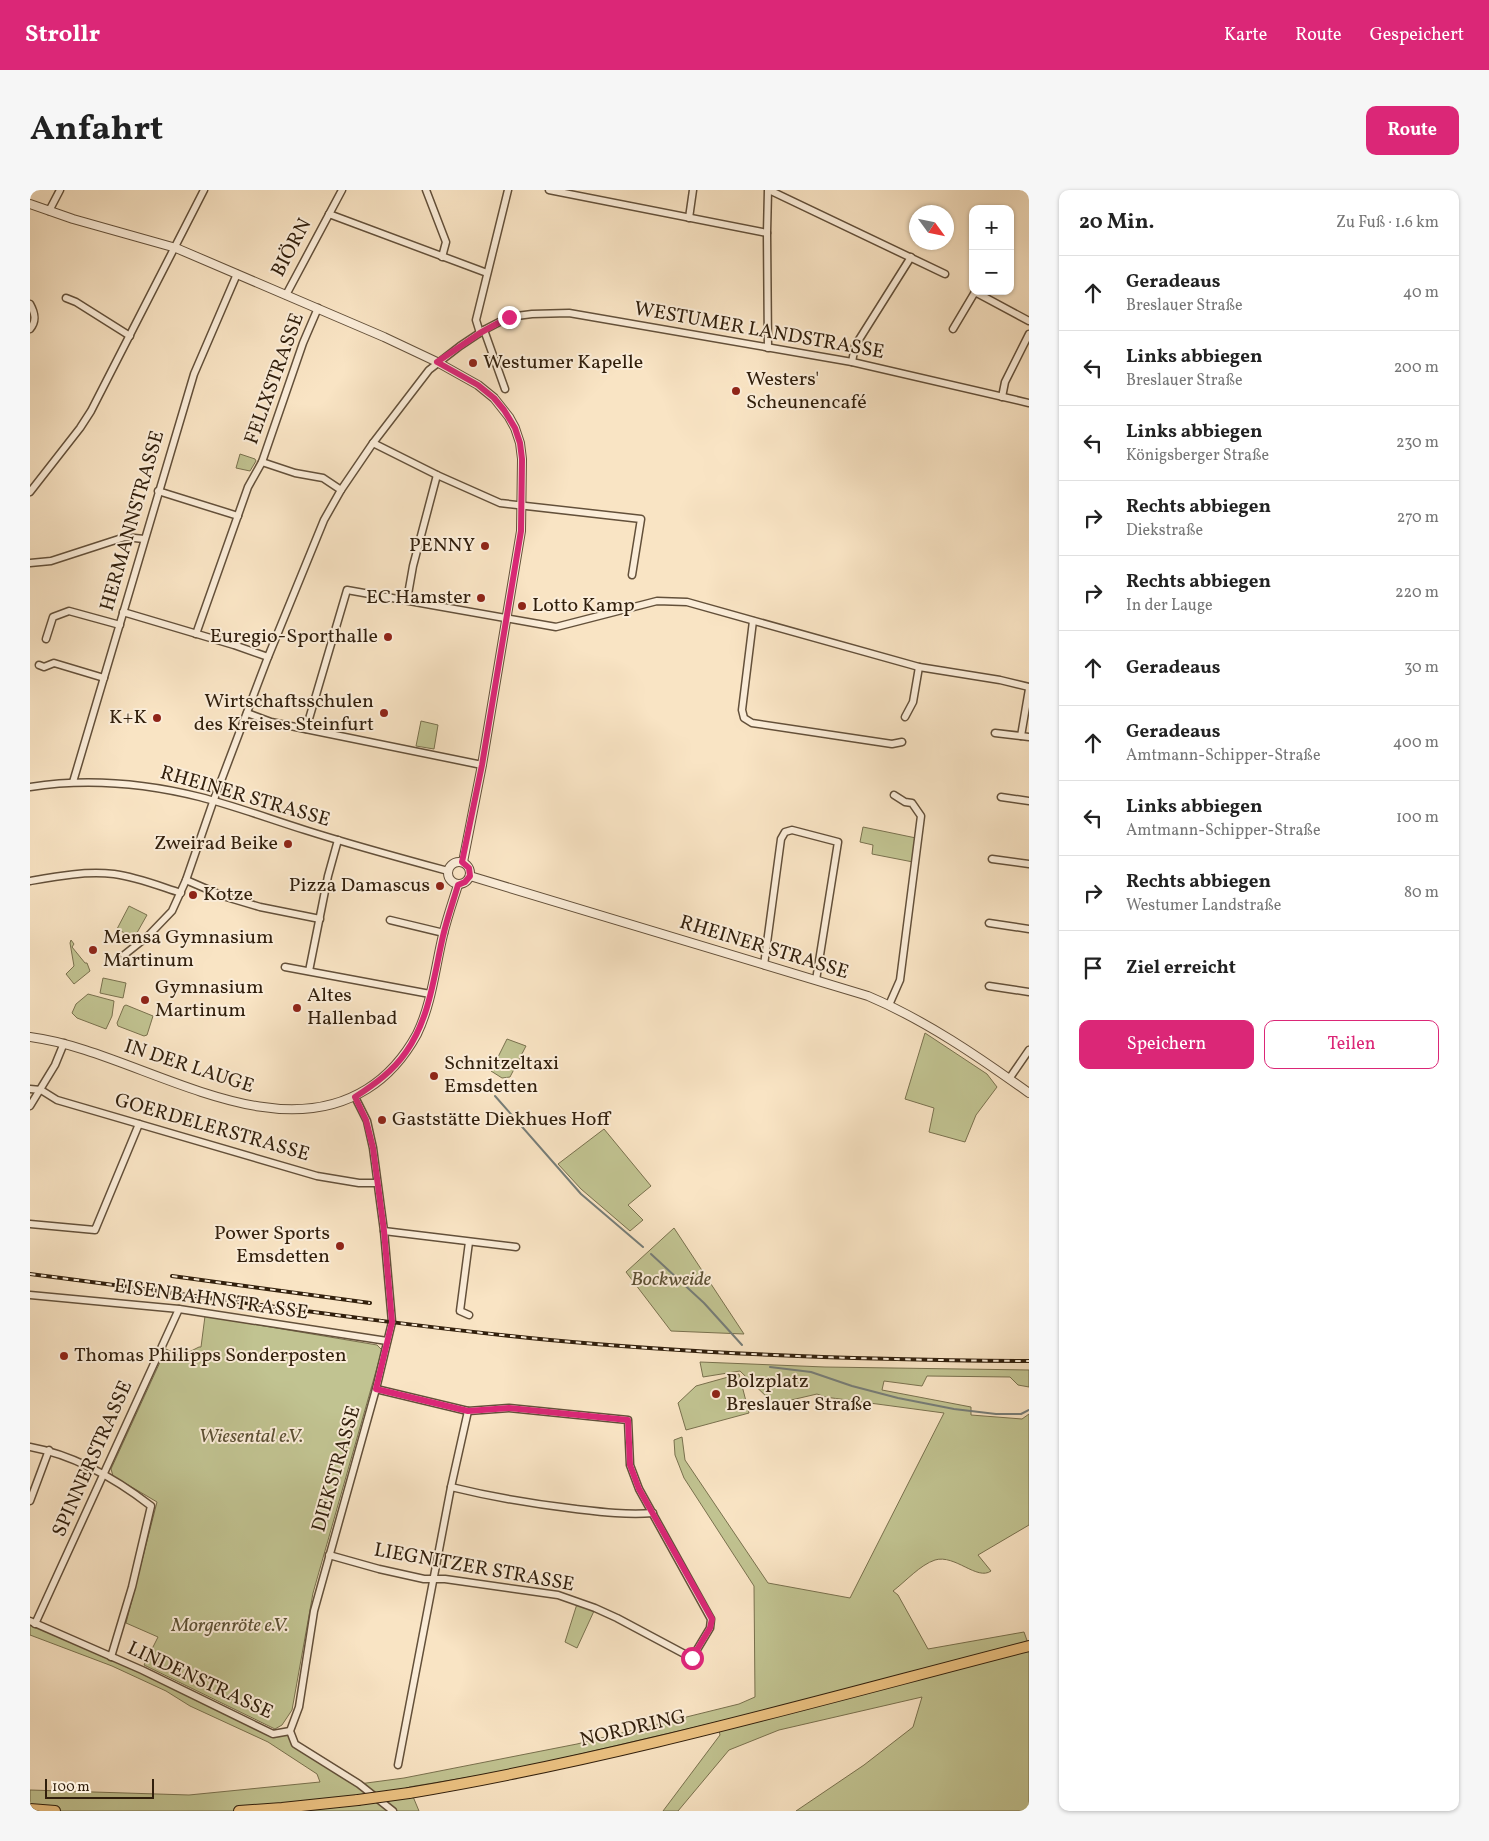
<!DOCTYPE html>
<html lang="de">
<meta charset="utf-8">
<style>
body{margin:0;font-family:Vollkorn,serif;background:#f6f6f6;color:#222}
.controls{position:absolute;right:15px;top:15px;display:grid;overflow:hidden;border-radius:10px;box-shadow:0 1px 4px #0004}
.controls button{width:45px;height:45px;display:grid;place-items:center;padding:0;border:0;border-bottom:1px solid #e0e0e0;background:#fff;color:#222;font:25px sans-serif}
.compass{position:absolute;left:879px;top:15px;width:45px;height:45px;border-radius:50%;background:#fff;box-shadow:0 1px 4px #0004;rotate:123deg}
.scale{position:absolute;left:15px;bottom:12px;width:109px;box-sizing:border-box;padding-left:5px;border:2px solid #311f0c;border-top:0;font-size:14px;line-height:18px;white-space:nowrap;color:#311f0c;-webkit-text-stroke:4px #fbedd9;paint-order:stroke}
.stop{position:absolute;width:15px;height:15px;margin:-11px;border:4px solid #db2777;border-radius:50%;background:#fff}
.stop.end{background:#db2777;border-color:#fff;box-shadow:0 1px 5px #0008}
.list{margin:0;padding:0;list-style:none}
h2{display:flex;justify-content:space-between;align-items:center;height:65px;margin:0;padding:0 20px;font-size:21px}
h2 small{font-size:16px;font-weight:400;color:#767676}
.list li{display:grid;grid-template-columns:32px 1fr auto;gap:15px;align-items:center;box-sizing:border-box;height:75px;padding:0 20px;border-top:1px solid #e0e0e0}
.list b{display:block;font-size:19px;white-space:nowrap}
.list p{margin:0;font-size:16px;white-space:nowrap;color:#767676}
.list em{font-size:16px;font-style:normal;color:#767676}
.actions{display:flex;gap:10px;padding:15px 20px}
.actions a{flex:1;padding:11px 0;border:1px solid #db2777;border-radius:10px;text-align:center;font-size:18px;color:#db2777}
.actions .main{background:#db2777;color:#fff}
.icon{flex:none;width:28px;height:28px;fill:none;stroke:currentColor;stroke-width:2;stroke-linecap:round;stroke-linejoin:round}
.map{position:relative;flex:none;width:999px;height:1621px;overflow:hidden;border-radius:10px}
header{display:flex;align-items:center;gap:30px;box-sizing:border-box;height:70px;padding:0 25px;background:#db2777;color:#fff}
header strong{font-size:24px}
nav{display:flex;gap:28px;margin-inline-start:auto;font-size:18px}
.intro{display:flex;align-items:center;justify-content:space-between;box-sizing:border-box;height:120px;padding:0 30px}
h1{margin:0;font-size:35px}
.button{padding:12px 22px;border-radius:10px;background:#db2777;color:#fff;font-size:18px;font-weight:700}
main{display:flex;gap:30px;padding:0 30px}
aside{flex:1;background:#fff;border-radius:10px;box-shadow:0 1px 4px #0004}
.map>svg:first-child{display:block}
</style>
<header>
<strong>Strollr</strong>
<nav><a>Karte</a><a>Route</a><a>Gespeichert</a></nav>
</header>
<div class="intro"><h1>Anfahrt</h1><a class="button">Route</a></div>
<main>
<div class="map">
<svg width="999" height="1621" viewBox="0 0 999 1621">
<rect width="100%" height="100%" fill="#f9e4c4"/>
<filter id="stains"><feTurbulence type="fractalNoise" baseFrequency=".004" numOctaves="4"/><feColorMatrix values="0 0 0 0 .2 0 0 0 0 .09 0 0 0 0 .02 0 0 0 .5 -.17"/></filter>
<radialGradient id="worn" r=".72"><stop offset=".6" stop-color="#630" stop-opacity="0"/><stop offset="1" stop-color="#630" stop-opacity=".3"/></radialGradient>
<!-- green -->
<g fill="#c1c391" stroke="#79714e">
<polygon points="210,264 225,269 226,271 220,281 206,278"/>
<polygon points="391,531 408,535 404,559 386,556"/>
<polygon points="833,637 886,648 883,672 842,664 843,655 830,652"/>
<polygon points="99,716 117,725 104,748 87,739"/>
<polygon points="41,750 44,754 42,757 55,773 57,773 60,781 44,794 36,784 44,776 40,753"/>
<polygon points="73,788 96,793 93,808 70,803"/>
<polygon points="58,804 84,811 82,826 76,839 47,828 42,823 46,814"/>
<polygon points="96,815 123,826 117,845 114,846 88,836 87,833 94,816"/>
<polygon points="895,843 957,884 967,897 946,925 935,952 899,942 904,918 875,909"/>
<polygon points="477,849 496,856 480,887 472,888 461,881"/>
<polygon points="574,939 621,996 598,1015 613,1030 600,1041 551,999 528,974"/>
<polygon points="644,1038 714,1144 641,1141 596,1082"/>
<polygon points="175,1126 347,1155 352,1160 283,1403 262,1520 252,1535 245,1539 114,1475 128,1447 96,1433 127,1312 83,1286 81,1279 136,1159 151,1166 169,1157 171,1157"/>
<path d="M670 1172 795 1177 999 1180V1197L988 1195 980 1187 897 1186 892 1196 854 1191 852 1200 941 1217V1225L992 1229 999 1224V1335L948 1365 961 1381C947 1391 925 1364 905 1370 890 1375 876 1391 863 1401L868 1405 898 1459 994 1442 999 1456V1621H766L834 1575 883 1537 892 1507 749 1540 699 1560 648 1621H633L690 1545 687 1532 482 1580 379 1597 389 1621H0V1600L159 1605 290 1592 287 1584 238 1552 160 1516 136 1501 82 1476 0 1445V1431L242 1544 260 1541 265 1554 329 1594 374 1588 547 1554 709 1514 725 1507 724 1396 654 1288 645 1265 644 1250 652 1247 655 1270 738 1393 820 1408 914 1223 795 1207 787 1204 744 1214 710 1181 673 1187Z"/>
<polygon points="709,1184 719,1223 656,1240 648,1213 666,1196"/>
<polygon points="547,1414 564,1421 547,1458 535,1452"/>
</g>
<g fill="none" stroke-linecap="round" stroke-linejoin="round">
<!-- stream -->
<g stroke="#767d78" stroke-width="2">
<polyline points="465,906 551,1004 613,1057"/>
<polyline points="621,1064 674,1113 712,1155"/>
<polyline points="740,1177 781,1182 822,1196 868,1208 924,1219 966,1224 991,1224 999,1220"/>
</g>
<!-- minor casing -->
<g stroke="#63503a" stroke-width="9">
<g id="minor">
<polyline points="396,0 416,52 412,67"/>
<polyline points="519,0 737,43"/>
<polyline points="739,0 915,84"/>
<polyline points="19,21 30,0"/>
<polyline points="299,24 457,83"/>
<polyline points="659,28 663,0"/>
<polyline points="256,105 312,0"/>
<polyline points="36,108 46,112 100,146"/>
<path d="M0 114C5 123 7 131 0 139"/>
<polyline points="923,139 945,102 999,131"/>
<polyline points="454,140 475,199"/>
<polyline points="450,143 446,130 478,0"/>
<polyline points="738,158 737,43 738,0"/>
<polyline points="822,172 825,156 881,67"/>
<polyline points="972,207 975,192 999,144"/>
<polyline points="343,253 407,285 470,313 611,329 602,385"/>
<polyline points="232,272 265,283 293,288 311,300"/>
<polyline points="128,301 208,326"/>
<polyline points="0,302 50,238 61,221 174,0"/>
<polyline points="0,373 21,371 95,347 114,349"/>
<polyline points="377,410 383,376 407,285"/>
<polyline points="93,422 204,455 238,467"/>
<polyline points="723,431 712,520 714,528 722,533 862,554 872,552"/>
<polyline points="166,444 218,297 232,272 273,153 288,118"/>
<polyline points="16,449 23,427 39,421 90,435"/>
<polyline points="9,475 14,477 24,473 74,488"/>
<polyline points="999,499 991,546 999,547"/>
<polyline points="217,523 241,532 452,575"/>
<polyline points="875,527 883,512 889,477"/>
<polyline points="276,539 317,400 526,437 627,411 657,412 889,477 970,490 999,497"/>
<polyline points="965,543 991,546"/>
<polyline points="43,592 164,184 207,84"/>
<path d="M0 597C57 588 114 593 170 607 205 616 240 629 275 640 322 655 370 668 418 681"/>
<polyline points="971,607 999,611"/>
<polyline points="962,669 999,674"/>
<polyline points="156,690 193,706 230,717 290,729"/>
<path d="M0 691C28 686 55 681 84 684 107 687 129 696 151 703"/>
<polyline points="360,730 414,743"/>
<polyline points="959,733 999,739"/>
<polyline points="94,765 118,746 142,721 156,690 183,612 238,467 294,330 311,300 343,253 399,180 430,156 454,140 479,127 502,124 539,123 822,172 999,213"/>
<polyline points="734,775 751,649 755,642 762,640 808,652 786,790"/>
<polyline points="255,777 400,804"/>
<polyline points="279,781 298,686 308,650"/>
<polyline points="959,796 999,802"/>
<polyline points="859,815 870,790 891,626 882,613 875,612 864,605"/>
<polyline points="979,889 999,860"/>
<polyline points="0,899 11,900 27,910 287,986 329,993 347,993"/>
<polyline points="325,907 337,931 343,958 354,1041 362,1132 346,1199 284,1421 269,1517 260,1541 265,1554 329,1594 363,1621"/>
<polyline points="0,916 25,875 34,853"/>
<polyline points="0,1034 65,1040 109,934"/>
<polyline points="354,1041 486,1057"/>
<polyline points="0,1105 149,1119 357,1151"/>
<polyline points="439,1125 430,1121 439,1052"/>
<path d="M0 1257C44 1265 86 1289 121 1316L102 1397 81 1467"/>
<path d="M421 1297C462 1307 503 1314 546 1319 572 1322 597 1325 623 1323"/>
<polyline points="0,1311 19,1260"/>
<polyline points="299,1365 349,1379 394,1389 415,1389 528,1405 565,1418 587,1428 662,1468 680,1438 681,1429 609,1299 600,1275 598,1230 479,1218 438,1221 346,1199"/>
<polyline points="0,1431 112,1480 243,1544 260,1541"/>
<polyline points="5,1434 149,1119"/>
<polyline points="368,1575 421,1297 438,1221"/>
</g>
</g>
<!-- tertiary casing -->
<g stroke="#63503a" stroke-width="10">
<g id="tertiary">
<polyline points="0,14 43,29 146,58 354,147 407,172 448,195 464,208 479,227 485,238 490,253 492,269 491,341 452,575 433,672"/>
<circle cx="429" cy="683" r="11"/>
<path d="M440 686 838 806C895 830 949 867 999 903"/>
<path d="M0 847C104 860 237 962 337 899 358 886 375 866 387 844 402 813 405 778 413 745 417 728 423 711 428 695"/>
</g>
</g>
<!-- primary casing -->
<g stroke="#311f0c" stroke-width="12">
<g id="primary">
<path d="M379 1603C589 1568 793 1509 999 1456"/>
<polyline points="0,1619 25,1621"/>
<polyline points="209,1621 252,1618 328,1610"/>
</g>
</g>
<!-- minor -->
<use href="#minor" stroke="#fbedd9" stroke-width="6"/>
<!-- tertiary -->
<use href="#tertiary" stroke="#fbedd9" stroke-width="8"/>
<!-- primary -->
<use href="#primary" stroke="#ecc282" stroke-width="10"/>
<!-- rail casing -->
<g stroke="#311f0c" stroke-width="4">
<g id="rail">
<path d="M0 1084C173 1106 346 1133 520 1150 680 1165 839 1170 999 1171"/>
<polyline points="142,1086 340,1113"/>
</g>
</g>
<!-- rail -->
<use href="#rail" stroke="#fbedd9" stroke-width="2" stroke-dasharray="5.5" stroke-linecap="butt"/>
<!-- primary-bridge casing -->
<g stroke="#311f0c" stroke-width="12" stroke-linecap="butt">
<polyline id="primary-bridge" points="328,1610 379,1603"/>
</g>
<!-- primary-bridge -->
<use href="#primary-bridge" stroke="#ecc282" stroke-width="10"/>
</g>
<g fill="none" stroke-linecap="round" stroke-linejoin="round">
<!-- route -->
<path stroke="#db2777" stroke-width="6" d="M479 127 450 143 407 172 448 195 464 208 474 220 485 238 490 253 492 269 491 341 452 575 432 672 439 678 440 686 435 692 428 695C423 712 417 729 413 746 404 785 400 828 376 862 363 881 345 894 325 907L336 930 343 958 354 1041 362 1132 346 1199 438 1221 479 1218 598 1230 600 1275 609 1299 682 1429 680 1438 662 1468"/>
</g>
<!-- markers -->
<g fill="#8f2418" stroke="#fbedd9" stroke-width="2">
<circle cx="443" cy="173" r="5"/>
<circle cx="706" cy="201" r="5"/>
<circle cx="455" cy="356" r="5"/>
<circle cx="451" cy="408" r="5"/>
<circle cx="492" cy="416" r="5"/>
<circle cx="358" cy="447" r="5"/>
<circle cx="354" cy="523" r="5"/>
<circle cx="127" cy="528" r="5"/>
<circle cx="258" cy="654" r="5"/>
<circle cx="410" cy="696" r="5"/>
<circle cx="163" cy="705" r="5"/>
<circle cx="63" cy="760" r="5"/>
<circle cx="115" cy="810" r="5"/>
<circle cx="267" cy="818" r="5"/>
<circle cx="404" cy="886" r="5"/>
<circle cx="352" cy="930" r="5"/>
<circle cx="310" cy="1056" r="5"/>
<circle cx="34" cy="1166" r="5"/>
<circle cx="686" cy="1204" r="5"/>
</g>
<g text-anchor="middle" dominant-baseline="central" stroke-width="4" stroke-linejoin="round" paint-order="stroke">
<!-- street labels -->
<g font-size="20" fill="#311f0c" stroke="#fbedd9">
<text transform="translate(262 58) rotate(-62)">BIÖRN</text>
<text transform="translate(729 141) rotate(10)">WESTUMER LANDSTRASSE</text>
<text transform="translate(245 189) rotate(-70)">FELIXSTRASSE</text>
<text transform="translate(103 331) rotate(-74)">HERMANNSTRASSE</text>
<text transform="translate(215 607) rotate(16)">RHEINER STRASSE</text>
<text transform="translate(734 758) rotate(17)">RHEINER STRASSE</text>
<text transform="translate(159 877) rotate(18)">IN DER LAUGE</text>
<text transform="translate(182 938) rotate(16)">GOERDELERSTRASSE</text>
<text transform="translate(181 1110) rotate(8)">EISENBAHNSTRASSE</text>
<text transform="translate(63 1269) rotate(-66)">SPINNERSTRASSE</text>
<text transform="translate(307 1279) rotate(-74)">DIEKSTRASSE</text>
<text transform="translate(444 1378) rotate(10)">LIEGNITZER STRASSE</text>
<text transform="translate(170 1491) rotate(25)">LINDENSTRASSE</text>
<text transform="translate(603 1539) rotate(-13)">NORDRING</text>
</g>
<!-- poi labels -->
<g font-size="20" fill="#311f0c" stroke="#fbedd9" text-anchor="start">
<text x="453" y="173">Westumer Kapelle</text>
<text x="716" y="190">Westers'<tspan x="716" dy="23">Scheunencafé</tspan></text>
<text x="445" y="356" text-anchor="end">PENNY</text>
<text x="441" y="408" text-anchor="end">EC Hamster</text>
<text x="502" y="416">Lotto Kamp</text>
<text x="348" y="447" text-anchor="end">Euregio-Sporthalle</text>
<text x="344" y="512" text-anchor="end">Wirtschaftsschulen<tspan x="344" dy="23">des Kreises Steinfurt</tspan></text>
<text x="117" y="528" text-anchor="end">K+K</text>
<text x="248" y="654" text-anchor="end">Zweirad Beike</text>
<text x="400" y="696" text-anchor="end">Pizza Damascus</text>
<text x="173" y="705">Kotze</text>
<text x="73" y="748">Mensa Gymnasium<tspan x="73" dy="23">Martinum</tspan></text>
<text x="125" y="798">Gymnasium<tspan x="125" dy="23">Martinum</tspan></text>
<text x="277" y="806">Altes<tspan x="277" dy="23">Hallenbad</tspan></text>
<text x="414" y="874">Schnitzeltaxi<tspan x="414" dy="23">Emsdetten</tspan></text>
<text x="362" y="930">Gaststätte Diekhues Hoff</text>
<text x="300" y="1044" text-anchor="end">Power Sports<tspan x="300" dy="23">Emsdetten</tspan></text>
<text x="44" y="1166">Thomas Philipps Sonderposten</text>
<text x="696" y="1192">Bolzplatz<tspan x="696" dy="23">Breslauer Straße</tspan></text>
</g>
<!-- park labels -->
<g font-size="20" font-style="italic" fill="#5c5034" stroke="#fbedd9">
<text x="641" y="1090">Bockweide</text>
<text x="221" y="1247">Wiesental e.V.</text>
<text x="200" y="1436">Morgenröte e.V.</text>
</g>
</g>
<rect width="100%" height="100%" filter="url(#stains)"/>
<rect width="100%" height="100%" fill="url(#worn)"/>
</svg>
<div class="controls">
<button>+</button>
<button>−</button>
</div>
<svg class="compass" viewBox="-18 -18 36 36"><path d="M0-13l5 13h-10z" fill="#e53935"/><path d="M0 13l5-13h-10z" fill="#767676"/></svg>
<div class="scale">100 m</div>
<div class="stop" style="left:662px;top:1468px"></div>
<div class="stop end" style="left:479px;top:127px"></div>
</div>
<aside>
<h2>20 Min.<small>Zu Fuß · 1.6 km</small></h2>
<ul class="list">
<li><svg class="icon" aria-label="ahead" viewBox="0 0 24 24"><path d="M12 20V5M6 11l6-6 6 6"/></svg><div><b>Geradeaus</b><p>Breslauer Straße</p></div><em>40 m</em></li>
<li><svg class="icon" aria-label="left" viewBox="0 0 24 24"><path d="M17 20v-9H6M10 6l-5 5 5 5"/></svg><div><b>Links abbiegen</b><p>Breslauer Straße</p></div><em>200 m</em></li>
<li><svg class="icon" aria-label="left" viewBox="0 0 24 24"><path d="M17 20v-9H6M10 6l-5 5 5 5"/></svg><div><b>Links abbiegen</b><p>Königsberger Straße</p></div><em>230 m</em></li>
<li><svg class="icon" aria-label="right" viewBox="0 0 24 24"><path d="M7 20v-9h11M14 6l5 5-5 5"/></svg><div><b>Rechts abbiegen</b><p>Diekstraße</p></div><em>270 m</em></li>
<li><svg class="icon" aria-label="right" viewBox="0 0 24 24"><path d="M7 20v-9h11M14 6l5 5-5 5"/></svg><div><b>Rechts abbiegen</b><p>In der Lauge</p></div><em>220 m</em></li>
<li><svg class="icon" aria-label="ahead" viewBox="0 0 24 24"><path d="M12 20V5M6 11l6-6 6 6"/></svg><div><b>Geradeaus</b></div><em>30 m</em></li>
<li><svg class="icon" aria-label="ahead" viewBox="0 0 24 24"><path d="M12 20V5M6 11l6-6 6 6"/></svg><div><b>Geradeaus</b><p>Amtmann-Schipper-Straße</p></div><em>400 m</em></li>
<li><svg class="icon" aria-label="left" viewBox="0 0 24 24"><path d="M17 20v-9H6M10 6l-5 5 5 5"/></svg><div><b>Links abbiegen</b><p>Amtmann-Schipper-Straße</p></div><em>100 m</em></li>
<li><svg class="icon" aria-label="right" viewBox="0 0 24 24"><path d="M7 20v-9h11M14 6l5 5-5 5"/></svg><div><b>Rechts abbiegen</b><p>Westumer Landstraße</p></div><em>80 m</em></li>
<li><svg class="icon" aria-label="arrive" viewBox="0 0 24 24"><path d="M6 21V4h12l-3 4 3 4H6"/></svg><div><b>Ziel erreicht</b></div></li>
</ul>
<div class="actions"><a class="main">Speichern</a><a>Teilen</a></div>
</aside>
</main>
